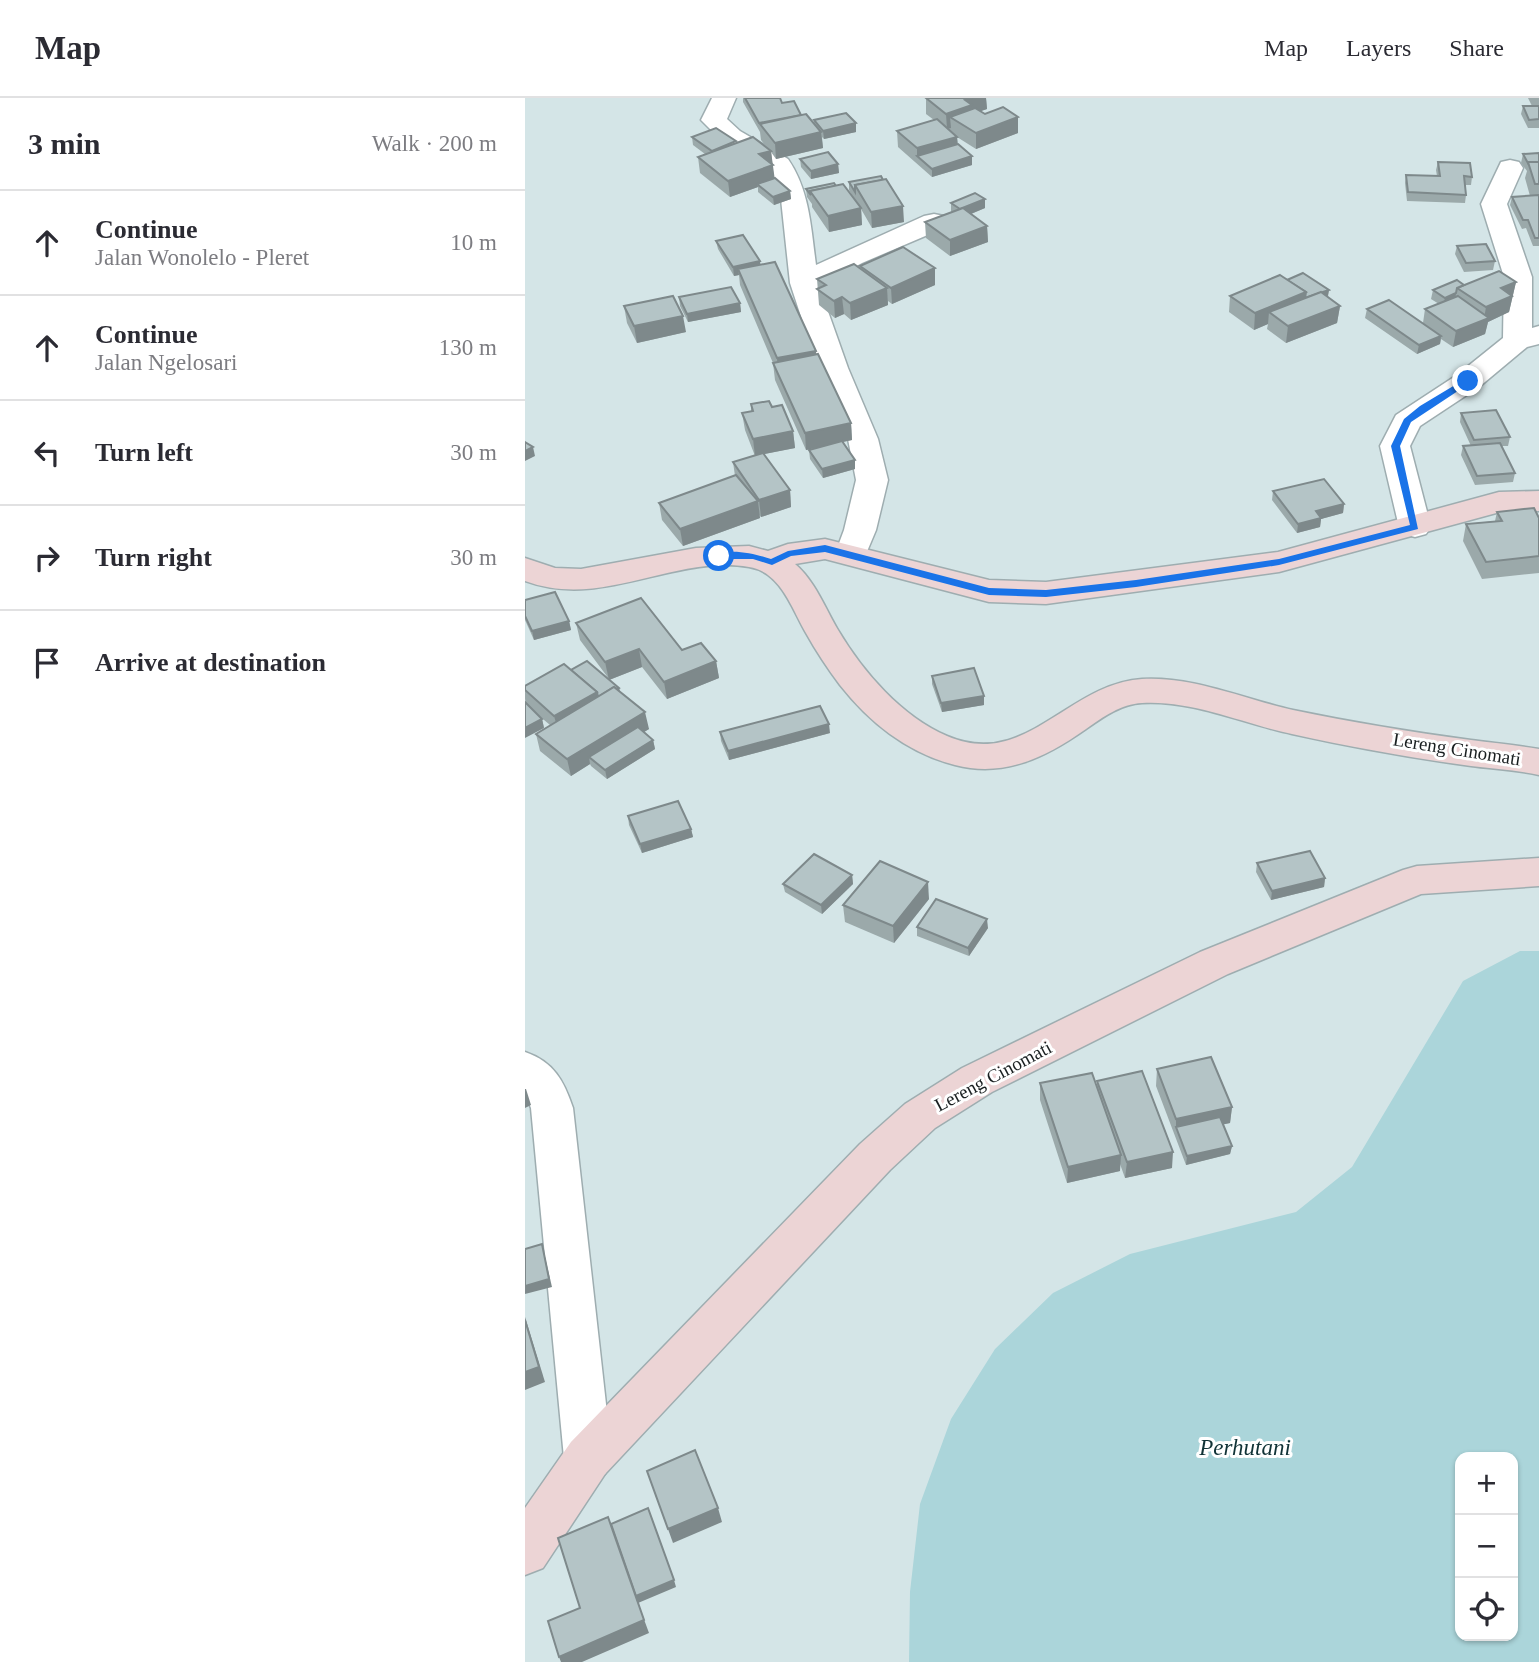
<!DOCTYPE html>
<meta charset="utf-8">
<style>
body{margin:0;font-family:"Times New Roman",serif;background:#f2f2f3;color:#2b2b33}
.controls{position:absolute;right:21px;bottom:21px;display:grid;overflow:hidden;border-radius:14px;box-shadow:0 2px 5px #0004}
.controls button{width:63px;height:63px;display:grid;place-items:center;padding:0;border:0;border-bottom:2px solid #e1e1e2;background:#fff;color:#2b2b33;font:35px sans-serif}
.stop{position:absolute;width:21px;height:21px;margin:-16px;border:5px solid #1a73e8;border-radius:50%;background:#fff}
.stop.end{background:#1a73e8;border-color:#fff;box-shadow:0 2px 7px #0008}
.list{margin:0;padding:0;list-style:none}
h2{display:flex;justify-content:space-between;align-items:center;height:91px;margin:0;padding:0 28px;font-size:30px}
h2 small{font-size:23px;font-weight:400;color:#7c7c81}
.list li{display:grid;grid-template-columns:46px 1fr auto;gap:21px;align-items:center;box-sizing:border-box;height:105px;padding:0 28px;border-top:2px solid #e1e1e2}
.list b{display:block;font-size:26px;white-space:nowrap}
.list p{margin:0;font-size:23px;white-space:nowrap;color:#7c7c81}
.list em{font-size:23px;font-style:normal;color:#7c7c81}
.icon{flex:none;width:38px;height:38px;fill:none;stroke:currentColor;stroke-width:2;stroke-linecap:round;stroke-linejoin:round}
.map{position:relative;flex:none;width:1014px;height:1564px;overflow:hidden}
header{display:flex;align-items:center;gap:42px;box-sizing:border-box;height:98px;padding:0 35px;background:#fff;border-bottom:2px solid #e1e1e2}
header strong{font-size:33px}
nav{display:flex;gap:38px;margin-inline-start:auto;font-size:24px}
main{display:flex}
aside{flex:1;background:#fff}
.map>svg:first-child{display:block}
</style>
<header>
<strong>Map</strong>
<nav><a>Map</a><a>Layers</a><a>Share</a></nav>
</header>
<main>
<aside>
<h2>3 min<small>Walk · 200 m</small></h2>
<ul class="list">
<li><svg class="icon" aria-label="ahead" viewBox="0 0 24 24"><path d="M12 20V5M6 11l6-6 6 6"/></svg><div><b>Continue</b><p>Jalan Wonolelo - Pleret</p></div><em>10 m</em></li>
<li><svg class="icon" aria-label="ahead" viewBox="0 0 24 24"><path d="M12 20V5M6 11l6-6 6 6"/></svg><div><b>Continue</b><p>Jalan Ngelosari</p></div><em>130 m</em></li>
<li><svg class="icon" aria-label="left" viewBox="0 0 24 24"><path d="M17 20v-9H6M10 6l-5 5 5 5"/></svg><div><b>Turn left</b></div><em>30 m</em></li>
<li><svg class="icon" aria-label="right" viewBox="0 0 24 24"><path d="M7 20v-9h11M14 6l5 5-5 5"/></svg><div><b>Turn right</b></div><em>30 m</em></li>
<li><svg class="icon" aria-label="arrive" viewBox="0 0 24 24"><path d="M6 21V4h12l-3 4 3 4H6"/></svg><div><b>Arrive at destination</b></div></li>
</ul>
</aside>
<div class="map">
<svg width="1014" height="1564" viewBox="0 0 1014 1564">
<rect width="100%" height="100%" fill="#d4e5e7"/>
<!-- green -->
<path fill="#abd5da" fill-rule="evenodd" d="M995 853H1014V1564H384L385 1494 395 1406 426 1321 470 1251 528 1195 605 1156 771 1114 827 1069 938 883ZM935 1359H988V1538H935Z"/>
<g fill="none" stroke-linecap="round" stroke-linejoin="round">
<!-- street casing -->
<g stroke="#9eadb0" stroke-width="3">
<g id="street">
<path d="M187 0H211L202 21 215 33 263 61C285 93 286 131 291 167L399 118 409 116 419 118 423 124 419 130 337 165 294 188 323 270 353 341 363 382 351 432 338 463 326 466 314 463 310 456 319 432 331 382 323 341 293 270 265 185 256 101 243 71 197 43 176 22Z"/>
<polygon points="985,62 994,64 998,70 982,106 1007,179 1007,230 1014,228 1014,246 1002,249 954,289 895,328 885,348 906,429 901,436 890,439 879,436 874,429 855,348 871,317 932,277 978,240 979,179 956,106 976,64"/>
<path d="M0 954C29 964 39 983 48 1010L87 1360 80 1376 63 1383 46 1376 39 1360 6 1010 0 996Z"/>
</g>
</g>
<!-- secondary casing -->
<g stroke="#9eadb0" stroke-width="3">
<g id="secondary">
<path d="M1014 393V413L975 414 754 474 521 506 464 504 300 461 270 466C290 483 300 510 313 532 338 574 376 618 422 638 501 672 542 586 617 581 668 578 719 601 768 612 826 624 886 634 946 642 968 645 991 647 1014 651V677C992 672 969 671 946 668 887 660 826 649 767 636 719 626 668 602 617 605 596 606 578 619 561 631 521 659 480 680 430 667 383 655 345 625 315 587 303 571 291 553 281 535 267 511 256 474 224 469 149 456 78 512 0 483V460L30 470 56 471 171 450 224 448 243 453 263 446 300 441 464 482 521 484 753 454 974 394Z"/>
<polygon points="1014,760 1014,788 896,796 703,876 467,994 410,1030 365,1072 80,1376 18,1470 0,1477 0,1410 46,1344 335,1046 380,1006 437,970 675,854 878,772 892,768"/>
</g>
</g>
<!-- street -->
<use href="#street" fill="#fff" fill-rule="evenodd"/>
<!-- secondary -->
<use href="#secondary" fill="#ecd4d5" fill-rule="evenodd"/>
</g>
<!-- wall -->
<g fill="#9ba9aa">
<polygon points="218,0 255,0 257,5 289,25 289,22 331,25 331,34 299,41 297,39 298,50 251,61 246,54 249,81 265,93 266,101 249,107 233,94 233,89 205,99 175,75 173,59 180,56 168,47 167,39 243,51 236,42 235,34 218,4"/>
<polygon points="401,0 461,0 462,11 455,13 460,16 493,19 493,35 451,51 432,39 433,46 447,58 447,67 407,79 373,49 372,33 409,22 401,16"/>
<polygon points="1003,0 1014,0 1014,30 1003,30 996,16 998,8 1007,8"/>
<polygon points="1014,55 1014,148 1008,148 1001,130 997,131 985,107 987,99 1005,98 1000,80 1002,73 996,65 998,56"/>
<polygon points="275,61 313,66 314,75 286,81 276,69"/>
<polygon points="913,64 947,79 946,87 940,87 941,97 940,105 882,103 880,85 881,77 912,78 911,72"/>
<polygon points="324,84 379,124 347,130 336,111 337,127 304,134 287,109 287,106 282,99 281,91 311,88 333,107 324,92"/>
<polygon points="426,105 460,110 446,116 462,128 463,144 425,158 401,140 400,124 427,114 426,113"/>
<polygon points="191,143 235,167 291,253 291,257 326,325 327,342 317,344 330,362 330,371 298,380 285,361 284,352 297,348 281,352 250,282 248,265 215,187 214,177 209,178 193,151"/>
<polygon points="932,148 970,163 968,172 939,174 930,156"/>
<polygon points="335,168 410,170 410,187 367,206 363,203 363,207 326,222 319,216 310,220 294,207 292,181 335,171"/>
<polygon points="762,182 804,192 803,199 815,208 812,225 761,245 742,231 743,226 729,232 704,214 705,198"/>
<polygon points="991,184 984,214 963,224 960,236 928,249 916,241 915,246 892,256 840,220 842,211 898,225 900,211 914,206 906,201 908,192 939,187"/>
<polygon points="154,199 215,205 216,214 163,224 155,208"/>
<polygon points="99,208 161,234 112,245 102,225"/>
<polygon points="226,306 247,309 268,333 270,350 239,356 265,392 266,409 236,419 234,417 235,420 158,448 137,422 134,405 210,378 208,364 230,358 220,332 217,315 226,313"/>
<polygon points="936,315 985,339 983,348 976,348 990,375 988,384 950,387 936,357 938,348 946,348 935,324"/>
<polygon points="748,393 819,406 818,415 796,421 795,429 772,435 747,402"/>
<polygon points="972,414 1014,420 1014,475 957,481 938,443 941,426 970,423"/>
<polygon points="0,502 44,523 46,532 9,542 0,522"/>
<polygon points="51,525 157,552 191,563 194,580 142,601 117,569 84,582 94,590 95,594 124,631 119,634 128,642 130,651 82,681 66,668 65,666 46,678 15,653 11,636 25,627 12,616 17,621 19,630 1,606 0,601 0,588 46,572 84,581 55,542"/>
<polygon points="407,578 459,607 417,614 407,586"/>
<polygon points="195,634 305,635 204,662 196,643"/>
<polygon points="103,718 166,731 168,739 117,755 104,727"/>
<polygon points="732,765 800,780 799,789 746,802 731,774"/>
<polygon points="327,777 328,786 297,816 260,794 258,786"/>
<polygon points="404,801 369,845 320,824 318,807"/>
<polygon points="392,829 463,830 444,858 392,838"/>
<polygon points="632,971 707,1009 705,1025 698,1026 707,1048 705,1056 661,1067 631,988"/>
<polygon points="572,983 647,1070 600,1080 595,1066 595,1073 542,1085 515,1002 515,985 572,990"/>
</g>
<!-- shaded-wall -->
<g fill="#7e898b">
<polygon points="447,0 461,0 462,11 448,16 425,19 426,30 422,31 421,16 440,2"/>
<polygon points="493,19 493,35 451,51 451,35"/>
<polygon points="331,25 331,34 299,41 298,33"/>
<polygon points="296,34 298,50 251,61 250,45"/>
<polygon points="432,39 433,55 392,58 392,50"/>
<polygon points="246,53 250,83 232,86 233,89 205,99 203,83 234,56"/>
<polygon points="447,58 447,67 407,79 407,71"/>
<polygon points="313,66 314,75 286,81 286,73"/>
<polygon points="265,93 266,101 249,107 248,99"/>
<polygon points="460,101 460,110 436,120 436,111"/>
<polygon points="378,108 379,124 347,130 346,114"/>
<polygon points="336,110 337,127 304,134 303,118"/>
<polygon points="462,128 463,144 425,158 425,142"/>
<polygon points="235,163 236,172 213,171 214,177 209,178 208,169"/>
<polygon points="410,170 410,187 367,206 366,190"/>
<polygon points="991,184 984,214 963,224 960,236 928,249 931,233 959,221 961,209 976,190"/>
<polygon points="362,190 363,207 326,222 325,205"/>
<polygon points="804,192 802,201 744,214 743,226 729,232 730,215 781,194"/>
<polygon points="931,195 930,204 918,209 920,200"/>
<polygon points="317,199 319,216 310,220 309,203"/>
<polygon points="215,205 216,214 163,224 162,216"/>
<polygon points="815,208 812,225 761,245 763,228"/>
<polygon points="158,218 161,234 112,245 109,228"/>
<polygon points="916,238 915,246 892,256 894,247"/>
<polygon points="291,253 292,269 253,277 252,260"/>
<polygon points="326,325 327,342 281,352 280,335"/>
<polygon points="268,333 270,350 230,358 228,341"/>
<polygon points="8,349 10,358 0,363 0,353"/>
<polygon points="330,362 330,371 298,380 297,371"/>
<polygon points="265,392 266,409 236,419 234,402"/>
<polygon points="233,403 235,420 158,448 155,431"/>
<polygon points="819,406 818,415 796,421 795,429 772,435 773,426 791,413"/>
<polygon points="44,523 46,532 9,542 7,533"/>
<polygon points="114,551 117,569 84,582 80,564"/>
<polygon points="191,563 194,580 142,601 139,584"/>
<polygon points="94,590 96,599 34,635 29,618 72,594"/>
<polygon points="459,598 459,607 417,614 416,605"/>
<polygon points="120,614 124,631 69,664 64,659 65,666 46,678 42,661"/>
<polygon points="17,621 19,630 0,640 0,630"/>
<polygon points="304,626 305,635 204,662 203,653"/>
<polygon points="128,642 130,651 82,681 80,672"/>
<polygon points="166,731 168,739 117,755 115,746"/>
<polygon points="327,777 328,786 297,816 296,807"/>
<polygon points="800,780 799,789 746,802 747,793"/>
<polygon points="403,784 404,801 369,845 368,828"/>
<polygon points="462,821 463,830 444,858 443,850"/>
<polygon points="0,991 1,991 6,1007 0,1010"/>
<polygon points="707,1009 705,1025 654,1036 651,1029 651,1021"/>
<polygon points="707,1048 705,1056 661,1067 662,1058"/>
<polygon points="648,1054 647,1070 600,1080 602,1064"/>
<polygon points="596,1057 595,1073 542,1085 543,1069"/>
<polygon points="17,1146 27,1189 0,1196 0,1188"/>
<polygon points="0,1219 20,1284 0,1292"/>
<polygon points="193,1410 197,1424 148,1445 143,1431"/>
<polygon points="149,1482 151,1489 113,1505 124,1535 57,1564 36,1564 34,1559 111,1498"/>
</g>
<!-- building -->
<g fill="#b4c4c6" stroke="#7e898b" stroke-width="2">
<polygon points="220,0 255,0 257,5 269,3 276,17 234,25"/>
<polygon points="401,0 447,0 440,2 447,7 421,16"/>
<polygon points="998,8 1014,8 1014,21 1004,22"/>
<polygon points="478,9 493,19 451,35 425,19 450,10 460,16"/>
<polygon points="321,15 331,25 298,33 289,22"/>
<polygon points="281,16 296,34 250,45 235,26"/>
<polygon points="412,21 432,39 392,50 372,33"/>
<polygon points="191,30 211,43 187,53 167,39"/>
<polygon points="228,39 246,53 234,56 248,67 203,83 173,59"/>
<polygon points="433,46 447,58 407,71 392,58"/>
<polygon points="303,54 313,66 286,73 275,61"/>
<polygon points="1014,55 1014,64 1003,64 1004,67 998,56"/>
<polygon points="913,64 945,65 947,79 939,78 941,97 883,94 881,77 915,78"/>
<polygon points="1003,64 1014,64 1014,86 1010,86"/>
<polygon points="356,78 358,82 330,87 330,94 324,84"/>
<polygon points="250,80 265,93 248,99 232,86"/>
<polygon points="361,81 378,108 346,114 330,87"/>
<polygon points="309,85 311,88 285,93 286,97 281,91"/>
<polygon points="318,86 336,110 303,118 285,93"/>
<polygon points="450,95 460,101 435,111 426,105"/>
<polygon points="1014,97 1014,140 1010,140 1003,122 998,122 987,99"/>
<polygon points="438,110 462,128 425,142 400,124"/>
<polygon points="218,137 235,163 208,169 191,143"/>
<polygon points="961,146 970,163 941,165 932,148"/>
<polygon points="378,149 410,170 366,190 335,168"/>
<polygon points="250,164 291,253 252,260 213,171"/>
<polygon points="329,166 362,190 325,205 317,199 309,203 292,191 301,187 292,181"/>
<polygon points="974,173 991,184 976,190 987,198 961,209 932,190"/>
<polygon points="778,175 804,192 780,200 781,194 762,182"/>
<polygon points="755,177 781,194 730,215 705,198"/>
<polygon points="932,182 939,187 932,190 931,195 920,200 908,192"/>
<polygon points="206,189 215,205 162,216 154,199"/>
<polygon points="796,194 815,208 763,228 744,214"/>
<polygon points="148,198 158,218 109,228 99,208"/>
<polygon points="933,198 964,220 931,233 900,211"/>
<polygon points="864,202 916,238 894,247 842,211"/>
<polygon points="293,256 326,325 280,335 248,265"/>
<polygon points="244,303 247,309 257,307 268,333 228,341 217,315 228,313 226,306"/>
<polygon points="971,312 985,339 949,342 936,315"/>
<polygon points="317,343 330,362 297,371 284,352"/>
<polygon points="0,344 8,349 0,353"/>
<polygon points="975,345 990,375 952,378 938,348"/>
<polygon points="238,355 265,392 234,402 208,364"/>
<polygon points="211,377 233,403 155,431 134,405"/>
<polygon points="799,381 819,406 791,413 796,420 773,426 748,393"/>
<polygon points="1009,410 1014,420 1014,458 961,464 941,426 977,423 972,414"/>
<polygon points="30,494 44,523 7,533 0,518 0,502"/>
<polygon points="116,500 157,552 176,545 191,563 139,584 114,551 80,564 51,525"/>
<polygon points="62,563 94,590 92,591 89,589 73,599 72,594 46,572"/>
<polygon points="39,566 72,594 29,618 0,592 0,588"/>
<polygon points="449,570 459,598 416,605 407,578"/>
<polygon points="89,589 120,614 42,661 11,636"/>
<polygon points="0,604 17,621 0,630"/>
<polygon points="295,608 304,626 203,653 195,634"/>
<polygon points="113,629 128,642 80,672 64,659"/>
<polygon points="153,703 166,731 115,746 103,718"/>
<polygon points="785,753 800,780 747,793 732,765"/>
<polygon points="289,756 327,777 296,807 258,786"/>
<polygon points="355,763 403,784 368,828 318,807"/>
<polygon points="411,801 462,821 443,850 392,829"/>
<polygon points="686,959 707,1009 651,1021 632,971"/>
<polygon points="617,973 648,1054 602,1064 572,983"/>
<polygon points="567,975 596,1057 543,1069 515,985"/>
<polygon points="695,1019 707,1048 662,1058 651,1029"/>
<polygon points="17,1146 24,1181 0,1188 0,1151"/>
<polygon points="0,1222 14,1269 0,1274"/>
<polygon points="170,1352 193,1410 143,1431 122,1373"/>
<polygon points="123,1410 149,1482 111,1498 86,1426"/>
<polygon points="83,1419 119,1522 34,1559 23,1523 55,1510 33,1440"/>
</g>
<!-- route -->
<path fill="#1a73e8" d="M940 281 948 283 886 324 875 348 893 431 754 467 611 489 521 499 464 497 300 454 266 458 247 467 228 461H194L190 458C203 449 231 456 246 461L263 453 300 447 464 490 521 492 611 482 754 461 885 427 866 348 879 321 895 308Z"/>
<g text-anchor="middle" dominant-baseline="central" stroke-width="6" stroke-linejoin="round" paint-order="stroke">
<!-- street labels -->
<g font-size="19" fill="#191f20" stroke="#fff">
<text transform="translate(932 651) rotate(9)">Lereng Cinomati</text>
<text transform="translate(468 978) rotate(-28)">Lereng Cinomati</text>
</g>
<!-- near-park labels -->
<g font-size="23" font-style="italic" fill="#103236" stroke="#fff">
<text x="720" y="1349">Perhutani</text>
</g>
</g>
</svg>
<div class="controls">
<button>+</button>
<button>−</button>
<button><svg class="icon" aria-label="locate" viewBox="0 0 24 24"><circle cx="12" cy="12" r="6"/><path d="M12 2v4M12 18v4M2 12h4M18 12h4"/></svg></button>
</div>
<div class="stop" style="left:194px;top:458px"></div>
<div class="stop end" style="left:943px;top:283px"></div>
</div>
</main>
